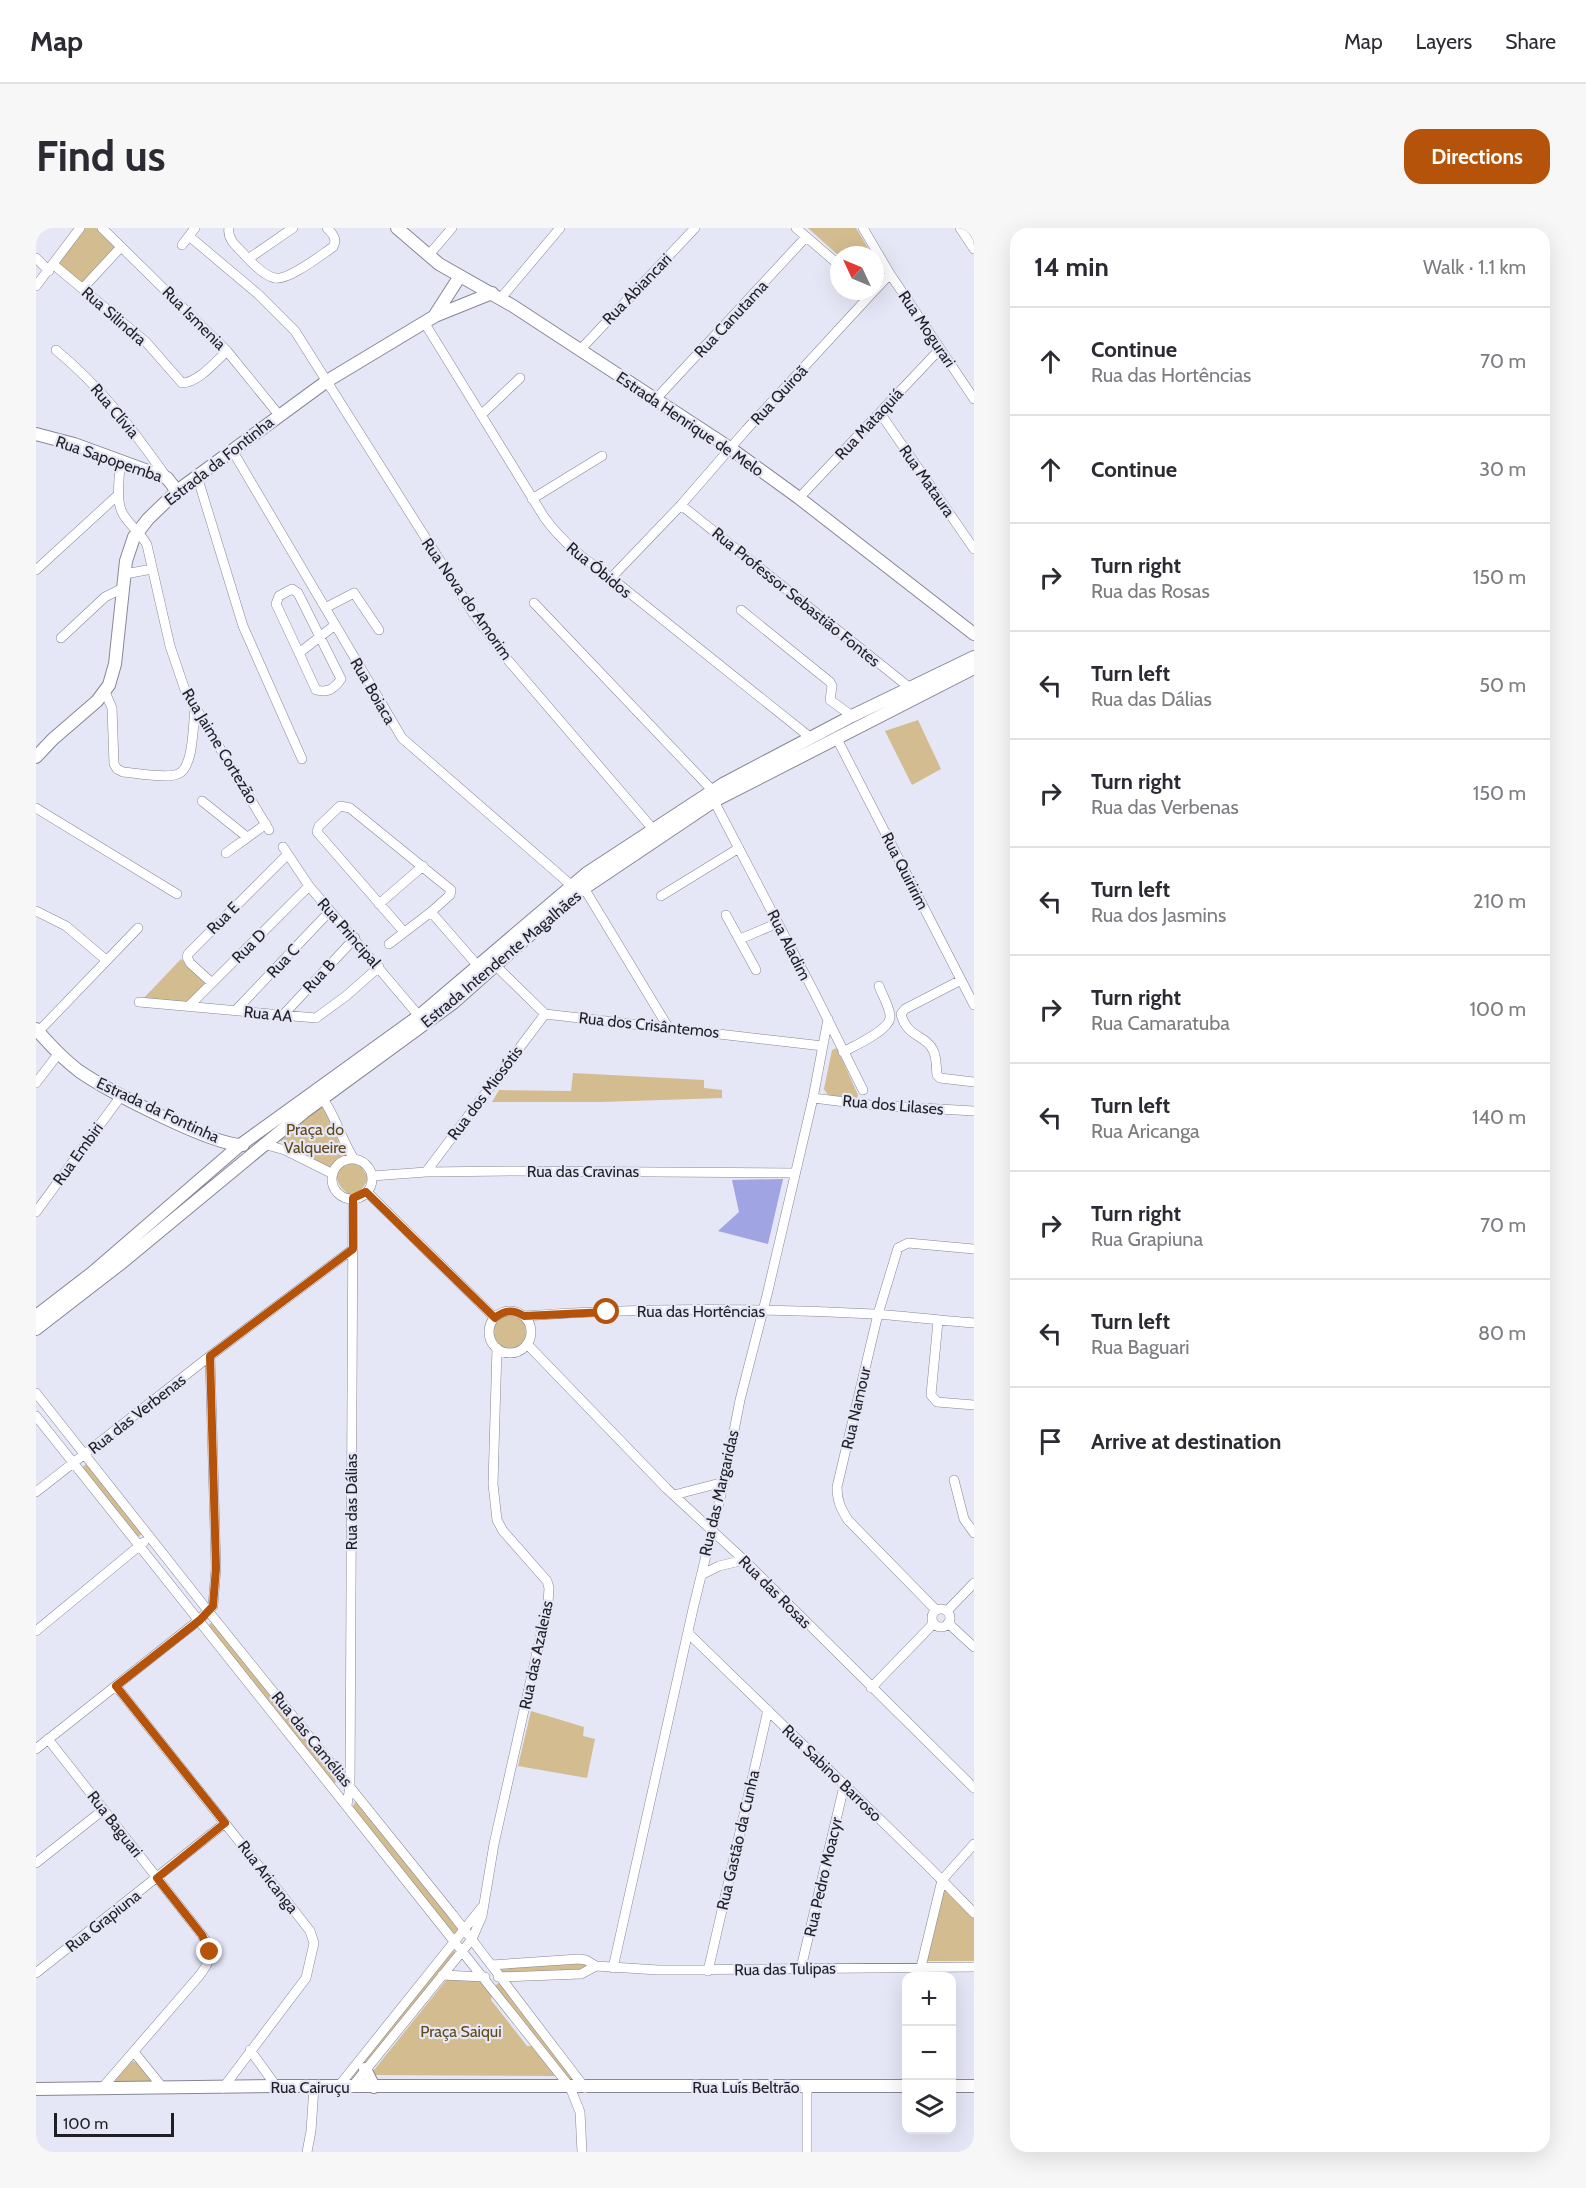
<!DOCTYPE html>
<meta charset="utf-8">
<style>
body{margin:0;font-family:Cabin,sans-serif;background:#f7f7f7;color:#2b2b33}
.controls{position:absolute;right:18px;bottom:18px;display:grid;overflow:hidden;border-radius:12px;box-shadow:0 6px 24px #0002}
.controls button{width:54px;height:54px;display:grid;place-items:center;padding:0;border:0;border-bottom:2px solid #e1e1e2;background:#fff;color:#2b2b33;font:30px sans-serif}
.compass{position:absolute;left:794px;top:18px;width:54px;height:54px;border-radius:50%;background:#fff;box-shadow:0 6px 24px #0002;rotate:314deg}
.scale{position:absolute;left:18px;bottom:15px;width:120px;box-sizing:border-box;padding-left:6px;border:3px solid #1f1f25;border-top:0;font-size:16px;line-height:21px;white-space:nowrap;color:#1f1f25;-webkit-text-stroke:4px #e5e6f6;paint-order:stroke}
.stop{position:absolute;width:18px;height:18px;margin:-14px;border:4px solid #b45309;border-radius:50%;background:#fff}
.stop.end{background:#b45309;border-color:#fff;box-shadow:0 2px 6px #0008}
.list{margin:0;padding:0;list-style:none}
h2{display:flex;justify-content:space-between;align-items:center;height:78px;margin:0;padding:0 24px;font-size:26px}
h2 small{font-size:20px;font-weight:400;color:#7c7c81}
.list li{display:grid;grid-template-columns:39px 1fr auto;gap:18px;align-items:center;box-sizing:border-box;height:108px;padding:0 24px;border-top:2px solid #e1e1e2}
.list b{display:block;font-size:22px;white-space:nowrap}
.list p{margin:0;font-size:20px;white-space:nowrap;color:#7c7c81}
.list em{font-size:20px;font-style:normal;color:#7c7c81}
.icon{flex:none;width:33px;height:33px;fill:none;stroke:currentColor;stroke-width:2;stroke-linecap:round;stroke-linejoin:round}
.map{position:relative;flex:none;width:938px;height:1924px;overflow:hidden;border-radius:18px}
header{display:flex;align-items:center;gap:36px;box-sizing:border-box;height:84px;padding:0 30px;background:#fff;border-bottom:2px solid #e1e1e2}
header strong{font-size:28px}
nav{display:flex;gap:33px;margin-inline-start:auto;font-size:21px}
.intro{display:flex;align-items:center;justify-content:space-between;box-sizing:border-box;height:144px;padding:0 36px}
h1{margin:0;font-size:42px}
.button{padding:15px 27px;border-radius:18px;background:#b45309;color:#fff;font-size:21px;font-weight:700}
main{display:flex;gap:36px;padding:0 36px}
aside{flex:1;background:#fff;border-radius:18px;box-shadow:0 6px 24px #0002}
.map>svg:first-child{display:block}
.green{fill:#d3bc8f}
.water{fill:#a1a4e2}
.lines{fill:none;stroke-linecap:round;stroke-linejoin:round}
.minor-casing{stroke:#868796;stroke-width:10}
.major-casing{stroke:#868796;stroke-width:14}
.minor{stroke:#fff;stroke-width:9}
.major{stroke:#fff;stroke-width:12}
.route{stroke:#b45309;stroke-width:8}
.labels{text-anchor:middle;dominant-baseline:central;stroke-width:4.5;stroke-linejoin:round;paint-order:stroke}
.street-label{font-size:16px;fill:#1f1f25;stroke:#e5e6f6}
.park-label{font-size:16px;fill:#604918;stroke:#e5e6f6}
</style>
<header>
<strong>Map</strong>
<nav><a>Map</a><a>Layers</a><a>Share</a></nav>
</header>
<div class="intro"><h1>Find us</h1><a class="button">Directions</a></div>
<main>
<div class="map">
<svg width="938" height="1924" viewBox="0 0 938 1924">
<rect width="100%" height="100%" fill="#e5e6f6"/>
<path class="green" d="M48,0H60L80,18L46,56L21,37Z
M772,0H820L836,27L803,28Z
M882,492L905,541L876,557L849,503Z
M145,731L171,756L152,776L106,772Z
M801,820L822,867L821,871C810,870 793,873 788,861L796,822Z
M537,845L668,852V860L686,862V870L565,874H456L463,862L535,863Z
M286,876L307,923L325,938L331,948V953L324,964L313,966C299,957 304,950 296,944C279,932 260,924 243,912Z
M468,1085L487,1092C490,1100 491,1107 489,1116C464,1134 446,1107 460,1091C462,1088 465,1087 468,1085Z
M50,1236L53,1237L107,1305L102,1309L46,1240Z
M176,1394L302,1551L300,1554L298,1555L172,1398Z
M495,1483L548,1499L547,1508L559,1511L551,1550L482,1538Z
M319,1574H323L423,1699L421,1706L416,1704L316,1580Z
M908,1658L938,1689V1733H889Z
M415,1721L421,1725L316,1852L314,1849Z
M548,1734L551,1738L548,1743L467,1746L462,1740Z
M411,1751L446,1753L456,1767L455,1772L491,1818H496L520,1848L334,1847Z
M464,1755L537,1850L531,1853L459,1759L461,1756Z
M96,1833C107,1836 115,1844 115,1855L79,1854L80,1850Z"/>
<path class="water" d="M747,951L732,1016L682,1003L703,984L696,952Z"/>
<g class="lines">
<defs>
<path id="minor" d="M66,0L191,123L243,187
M193,0C191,10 199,17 206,24C213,32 228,48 239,50C252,53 285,27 297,19C302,11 296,5 291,0
M760,0L803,37
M827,0L854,46L938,171
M924,0L938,21
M153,8L223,67L259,103L437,385L471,431L616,600
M146,17L159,0
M392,28L416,0
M0,30L13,43
M212,31L257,0
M18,37L110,114L146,155C162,155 180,133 191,123
M0,58L44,0
M47,60L85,19
M839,62L854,46
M465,70L524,0
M388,94L508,289C527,315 549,332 575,350L775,510
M20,122C66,160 97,202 131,250
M544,122L659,0
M619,172L770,9
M844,185L938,321
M445,187L484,150
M196,222L366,510L535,657
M84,234C84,250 79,272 87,286C94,298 105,305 111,317L134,418L149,462L233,602
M161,248L207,398L266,531
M763,270L903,122
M496,271L566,228
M645,277L874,460
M0,342L83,266
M89,346L116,341
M575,350L645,277L710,202L838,63
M498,375L676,562
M289,380L318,365L343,402
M705,382L794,454L796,458L794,472L816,488
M25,410L69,369L87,360
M263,425L240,376L243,368L256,361L262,365L305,451C298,461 292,465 280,462L263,425L299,397
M69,464L76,480L78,536L81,541L87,544C101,545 130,551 142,546C158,540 157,495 159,480
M800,509L938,777
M166,573L211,609
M678,573L778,764L827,862
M0,580L141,666
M247,619L273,658L383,788
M190,625L230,596
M548,660L632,799
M625,668L703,620
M343,676L387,638
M0,683L30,698L70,732
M395,684L442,738
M690,687L720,742
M704,711L742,695
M353,716L395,684L414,667L415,662L314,580L304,578L283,598L281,604L368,704
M459,737L509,786L787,818
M925,752L869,781L865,786C871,810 889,806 897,822C901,830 900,838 901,847L904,850L938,854
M176,755L154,735L151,729L152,726L251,627
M103,774L280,790L310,768L343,739
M153,778L273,658
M200,782L294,683
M248,786L319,710
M2,804L102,700
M807,824C818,818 852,803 854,790C855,781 846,767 843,758
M0,855L23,825
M282,867C294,873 307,916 318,931
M777,870L834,877L938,883
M227,916L249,922L297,946
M296 951a20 20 0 1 1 40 0a20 20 0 1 1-40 0Z
M390,944L509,786
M336,948L390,944L475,943L758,945
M331,964L459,1090
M0,984L85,868
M453 1104a21 21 0 1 1 42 0a21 21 0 1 1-42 0Z
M488,1088C603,1079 723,1080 838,1086C872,1088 905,1093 938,1095
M902,1093L895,1167L901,1174L938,1177
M491,1116L631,1261L708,1332L938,1560
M0,1165L173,1384L417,1687L549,1860
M0,1188L534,1859L544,1884L546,1924
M918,1252L928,1291L938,1305
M0,1264L174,1128L317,1021
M638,1267L688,1254
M665,1347L683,1338L708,1332
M896 1390a9 9 0 1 1 18 0a9 9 0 1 1-18 0Z
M900,1382L812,1292C805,1281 801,1273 801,1259L842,1086L862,1020L872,1015L938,1021
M911,1383L938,1355
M912,1395L938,1419
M0,1403L108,1314
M652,1405L892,1638L938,1685
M80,1458L253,1676L274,1703L278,1715L270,1750L187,1860
M835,1460L898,1395
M12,1511L166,1707C178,1724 175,1733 163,1748L67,1859
M0,1521L163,1392L177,1378L180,1340L174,1128
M311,1577L314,1558L317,971
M0,1635L67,1582
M455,1737L543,1731L550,1732L560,1738L622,1742L938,1739
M577,1740L657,1381L688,1254L704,1172L731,1067L777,870L792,791
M765,1740L808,1558
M672,1743L732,1482
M0,1745L189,1595
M406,1747L449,1749
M884,1748L885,1739L906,1652L938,1616
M462,1749L545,1746L560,1738
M214,1822L240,1858
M98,1824L127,1860
M302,1859L446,1679
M315,1860L436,1711L446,1688L458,1616L512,1375L513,1360L511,1353L467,1303L461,1292L457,1256L461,1120
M271,1924L275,1903L278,1859
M771,1924V1859"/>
<path id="major" d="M361,0L403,36L477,78L694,220L763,270L938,406
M399,87L424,48
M0,206L38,216L131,250L141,263
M0,529L17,511L61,473L73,457L79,436L90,333L98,309L112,291L141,263L291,153L399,88L456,65
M0,801C13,816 27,831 43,843C70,862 177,918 207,917
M0,1088L56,1045L203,918L383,788L551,645L687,556L816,488L938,429
M0,1101L84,1036L268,884L417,775L541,665L678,573L938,440
M329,1841L338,1859
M915,1858H938
M0,1861L240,1858H870"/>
</defs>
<use href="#minor" class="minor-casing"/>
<use href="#major" class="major-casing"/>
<use href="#minor" class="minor"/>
<use href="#major" class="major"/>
</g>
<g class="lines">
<path class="route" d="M174,1724L166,1707L121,1650L189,1595L80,1458L164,1392L177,1378L180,1340L174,1128L317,1021V970L330,964L459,1090C468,1082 477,1081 488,1088L571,1084"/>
</g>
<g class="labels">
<g class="street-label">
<text transform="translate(601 61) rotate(-46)">Rua Abiancari</text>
<text transform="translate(78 88) rotate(41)">Rua Silindra</text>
<text transform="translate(158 90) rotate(45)">Rua Ismenia</text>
<text transform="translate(695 91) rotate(-47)">Rua Canutama</text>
<text transform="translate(891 101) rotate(56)">Rua Mogurari</text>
<text transform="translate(743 167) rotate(-47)">Rua Quiroã</text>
<text transform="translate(79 183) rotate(50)">Rua Clívia</text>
<text transform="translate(654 196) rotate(34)">Estrada Henrique de Melo</text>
<text transform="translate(833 196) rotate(-47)">Rua Mataquiá</text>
<text transform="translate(73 231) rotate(19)">Rua Sapopemba</text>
<text transform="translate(183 233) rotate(-38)">Estrada da Fontinha</text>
<text transform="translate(891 253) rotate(55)">Rua Mataura</text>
<text transform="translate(563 342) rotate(39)">Rua Óbidos</text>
<text transform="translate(760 369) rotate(39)">Rua Professor Sebastião Fontes</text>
<text transform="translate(431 371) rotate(55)">Rua Nova do Amorim</text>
<text transform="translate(337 463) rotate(60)">Rua Boiaca</text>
<text transform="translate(184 518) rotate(59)">Rua Jaime Cortezão</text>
<text transform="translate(869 643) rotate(63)">Rua Quiririm</text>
<text transform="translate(187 690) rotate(-45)">Rua E</text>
<text transform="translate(313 705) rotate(49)">Rua Principal</text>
<text transform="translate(753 717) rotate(63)">Rua Aladim</text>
<text transform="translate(213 718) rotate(-45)">Rua D</text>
<text transform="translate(465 731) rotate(-40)">Estrada Intendente Magalhães</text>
<text transform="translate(247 733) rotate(-47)">Rua C</text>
<text transform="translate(283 748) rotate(-47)">Rua B</text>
<text transform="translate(232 786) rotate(6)">Rua AA</text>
<text transform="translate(613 797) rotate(6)">Rua dos Crisântemos</text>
<text transform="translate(449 865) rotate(-53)">Rua dos Miosótis</text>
<text transform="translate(857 877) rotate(5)">Rua dos Lilases</text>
<text transform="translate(122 882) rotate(25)">Estrada da Fontinha</text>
<text transform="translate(42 926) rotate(-54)">Rua Embiri</text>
<text x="547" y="943">Rua das Cravinas</text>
<text x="665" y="1083">Rua das Hortências</text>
<text transform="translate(820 1180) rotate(-77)">Rua Namour</text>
<text transform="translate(101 1186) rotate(-38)">Rua das Verbenas</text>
<text transform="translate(683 1265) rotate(-77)">Rua das Margaridas</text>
<text transform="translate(315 1274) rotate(-90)">Rua das Dálias</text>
<text transform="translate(739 1364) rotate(45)">Rua das Rosas</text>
<text transform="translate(500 1427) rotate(-78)">Rua das Azaleias</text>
<text transform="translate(276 1511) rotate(51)">Rua das Camélias</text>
<text transform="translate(796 1545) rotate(44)">Rua Sabino Barroso</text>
<text transform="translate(79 1596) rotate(52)">Rua Baguari</text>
<text transform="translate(702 1612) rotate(-77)">Rua Gastão da Cunha</text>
<text transform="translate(232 1649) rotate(52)">Rua Aricanga</text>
<text transform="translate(787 1649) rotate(-77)">Rua Pedro Moacyr</text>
<text transform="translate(67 1693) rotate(-38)">Rua Grapiuna</text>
<text transform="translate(749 1741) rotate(-1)">Rua das Tulipas</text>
<text x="274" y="1859">Rua Cairuçu</text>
<text x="710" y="1859">Rua Luís Beltrão</text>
</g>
<g class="park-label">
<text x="279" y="901">Praça do<tspan x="279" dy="18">Valqueire</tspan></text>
<text x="425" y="1803">Praça Saiqui</text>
</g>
</g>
</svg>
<div class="controls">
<button>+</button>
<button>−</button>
<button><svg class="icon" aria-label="layers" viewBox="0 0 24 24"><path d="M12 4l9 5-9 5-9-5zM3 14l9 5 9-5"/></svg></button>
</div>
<svg class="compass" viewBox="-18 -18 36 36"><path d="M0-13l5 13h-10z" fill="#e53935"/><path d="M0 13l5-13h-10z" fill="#7c7c81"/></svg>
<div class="scale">100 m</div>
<div class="stop" style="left:571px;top:1084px"></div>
<div class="stop end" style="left:174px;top:1724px"></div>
</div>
<aside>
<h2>14 min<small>Walk · 1.1 km</small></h2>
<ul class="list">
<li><svg class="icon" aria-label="ahead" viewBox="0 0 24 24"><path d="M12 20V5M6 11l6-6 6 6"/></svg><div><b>Continue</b><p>Rua das Hortências</p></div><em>70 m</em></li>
<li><svg class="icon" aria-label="ahead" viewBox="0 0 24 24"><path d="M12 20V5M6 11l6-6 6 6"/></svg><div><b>Continue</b></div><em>30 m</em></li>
<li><svg class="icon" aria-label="right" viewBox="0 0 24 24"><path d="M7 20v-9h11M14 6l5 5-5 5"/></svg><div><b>Turn right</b><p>Rua das Rosas</p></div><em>150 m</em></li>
<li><svg class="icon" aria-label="left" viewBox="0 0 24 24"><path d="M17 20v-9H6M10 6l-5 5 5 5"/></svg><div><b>Turn left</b><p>Rua das Dálias</p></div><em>50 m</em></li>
<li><svg class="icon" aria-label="right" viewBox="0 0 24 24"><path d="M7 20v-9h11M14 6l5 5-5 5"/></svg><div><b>Turn right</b><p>Rua das Verbenas</p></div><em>150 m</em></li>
<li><svg class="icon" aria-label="left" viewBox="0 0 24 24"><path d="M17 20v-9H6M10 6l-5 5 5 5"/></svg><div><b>Turn left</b><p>Rua dos Jasmins</p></div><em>210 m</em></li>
<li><svg class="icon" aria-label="right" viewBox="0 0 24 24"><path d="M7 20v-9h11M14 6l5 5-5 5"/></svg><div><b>Turn right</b><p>Rua Camaratuba</p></div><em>100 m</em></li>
<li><svg class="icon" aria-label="left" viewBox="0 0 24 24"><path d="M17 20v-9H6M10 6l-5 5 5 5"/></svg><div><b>Turn left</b><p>Rua Aricanga</p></div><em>140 m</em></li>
<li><svg class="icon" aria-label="right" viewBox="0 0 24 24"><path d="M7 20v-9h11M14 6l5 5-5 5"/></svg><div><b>Turn right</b><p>Rua Grapiuna</p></div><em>70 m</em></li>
<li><svg class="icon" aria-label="left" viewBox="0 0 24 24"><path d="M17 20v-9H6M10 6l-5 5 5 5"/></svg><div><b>Turn left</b><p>Rua Baguari</p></div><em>80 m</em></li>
<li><svg class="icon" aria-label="arrive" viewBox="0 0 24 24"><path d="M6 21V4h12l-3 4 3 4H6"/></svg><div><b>Arrive at destination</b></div></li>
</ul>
</aside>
</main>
